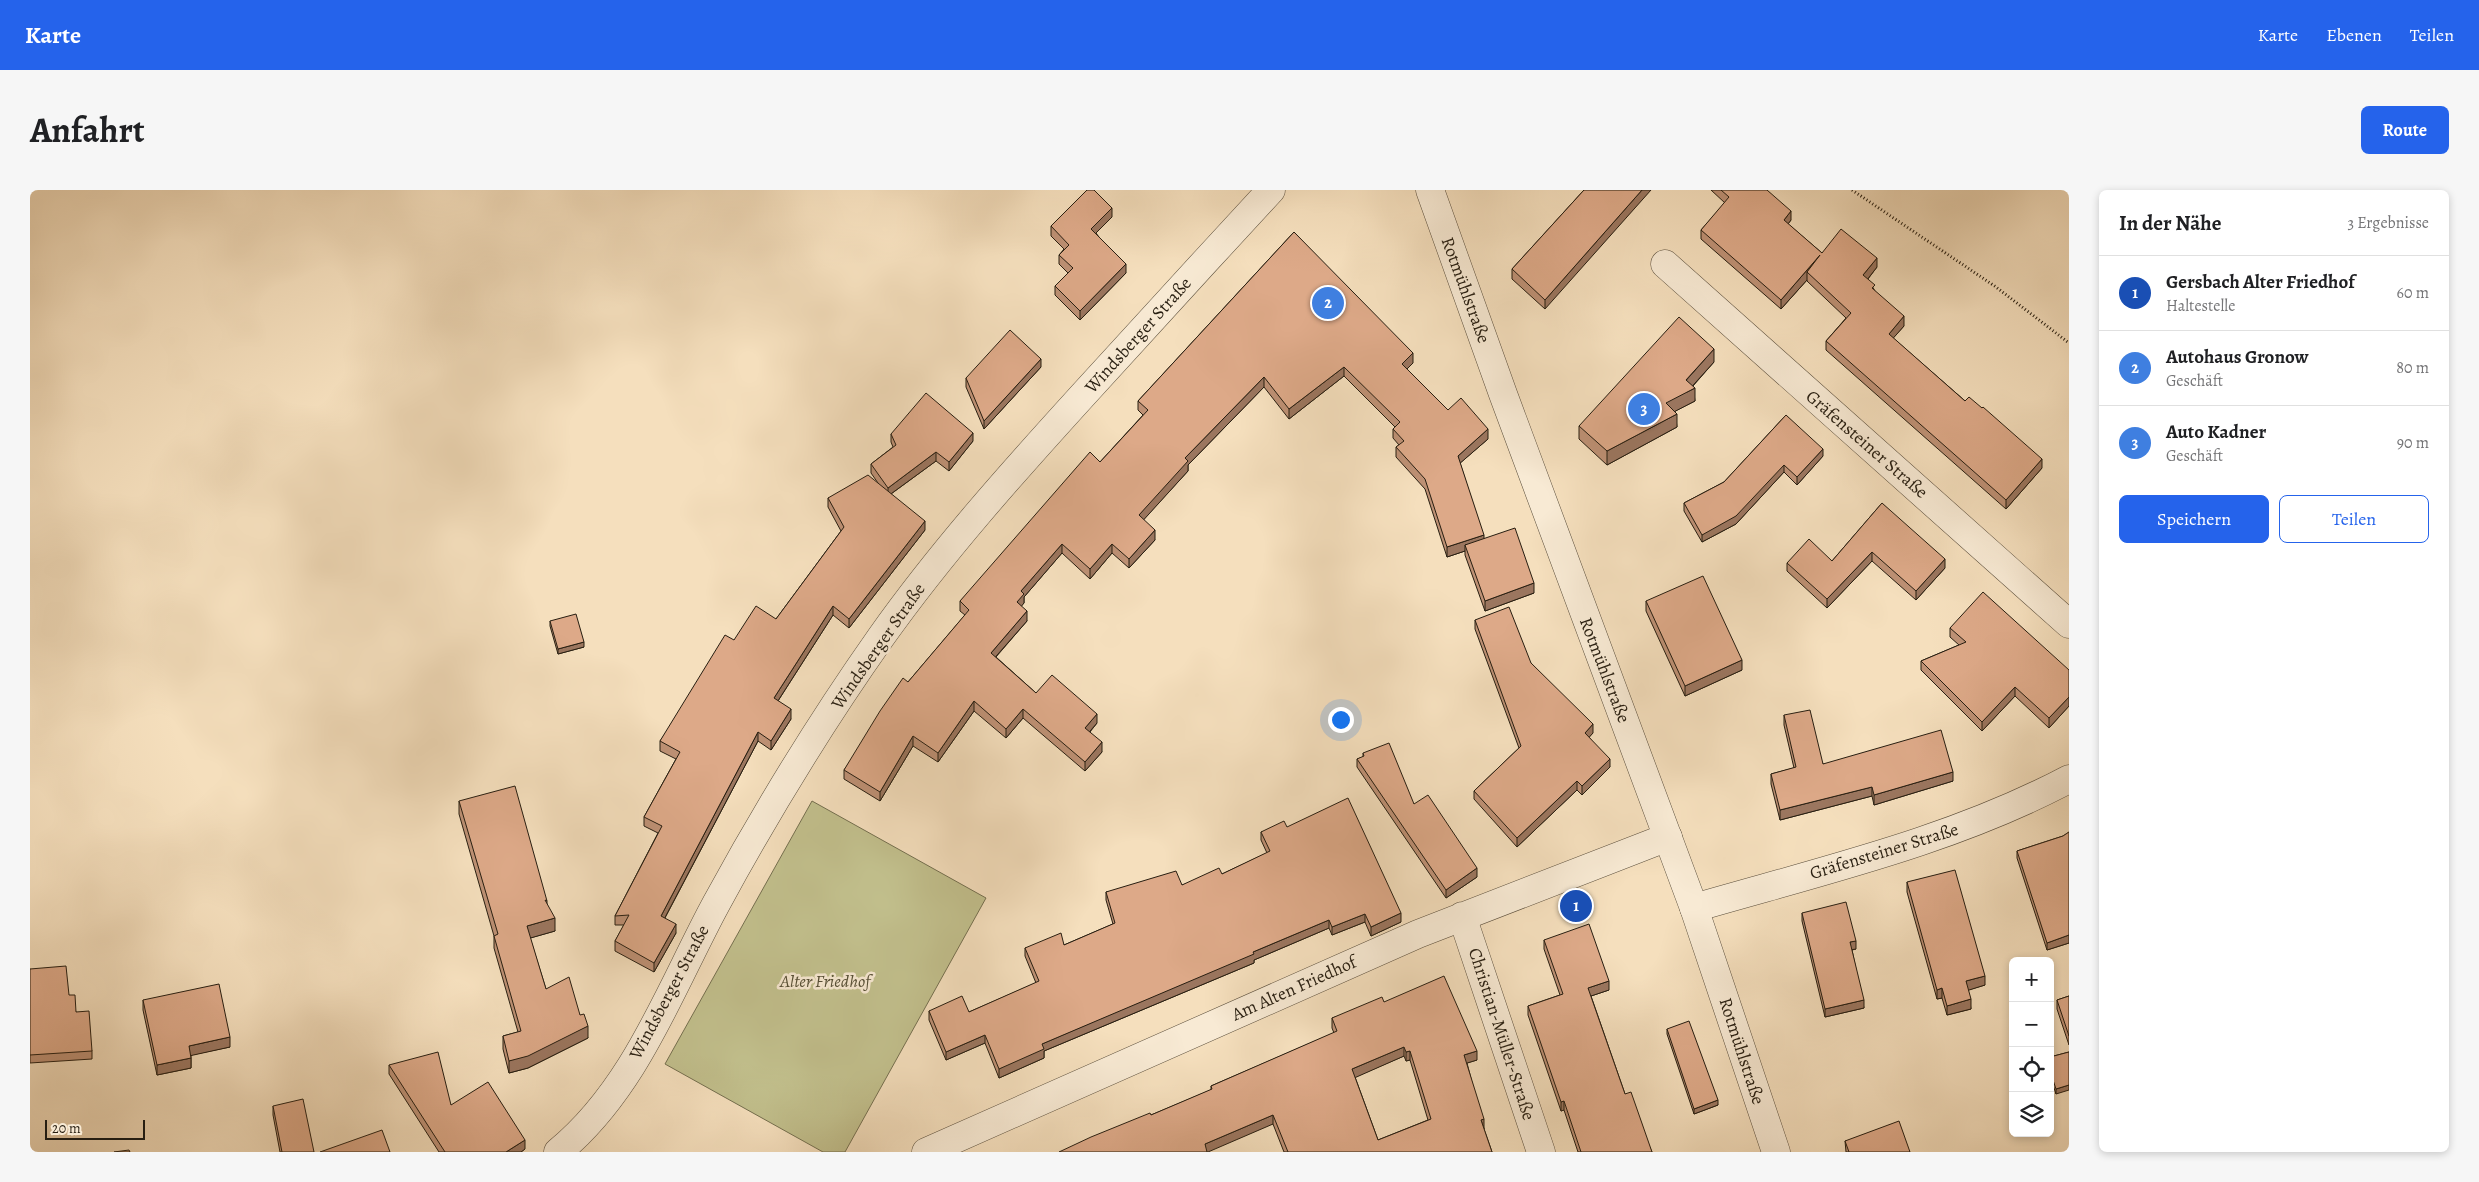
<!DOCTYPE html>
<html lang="de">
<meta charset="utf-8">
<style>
body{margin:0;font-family:Alegreya,serif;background:#f6f6f6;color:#202124}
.controls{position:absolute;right:15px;bottom:15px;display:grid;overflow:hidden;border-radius:8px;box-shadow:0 2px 8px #0003}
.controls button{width:45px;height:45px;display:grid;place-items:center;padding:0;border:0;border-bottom:1px solid #e0e0e0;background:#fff;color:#202124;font:25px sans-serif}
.scale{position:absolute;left:15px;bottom:12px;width:100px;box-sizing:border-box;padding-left:5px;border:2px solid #271e11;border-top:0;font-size:14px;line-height:18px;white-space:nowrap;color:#271e11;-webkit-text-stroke:4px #f8ead4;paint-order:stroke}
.you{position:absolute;left:1310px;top:529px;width:18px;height:18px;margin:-12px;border:4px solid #fff;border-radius:50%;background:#1a73e8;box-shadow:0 0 0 8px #1a73e833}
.badge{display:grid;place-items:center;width:32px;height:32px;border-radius:50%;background:#2563eb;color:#fff;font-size:16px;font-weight:700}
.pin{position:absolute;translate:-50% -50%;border:2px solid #fff;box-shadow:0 1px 5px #0006}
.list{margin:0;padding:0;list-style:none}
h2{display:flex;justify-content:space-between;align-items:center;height:65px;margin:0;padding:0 20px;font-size:21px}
h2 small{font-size:16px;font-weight:400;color:#757577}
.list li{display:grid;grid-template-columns:32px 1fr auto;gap:15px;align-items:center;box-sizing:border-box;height:75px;padding:0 20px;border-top:1px solid #e0e0e0}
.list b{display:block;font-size:19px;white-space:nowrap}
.list p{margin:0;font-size:16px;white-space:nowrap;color:#757577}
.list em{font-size:16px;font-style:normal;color:#757577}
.actions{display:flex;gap:10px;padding:15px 20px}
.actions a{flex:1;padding:11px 0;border:1px solid #2563eb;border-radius:8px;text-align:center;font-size:18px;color:#2563eb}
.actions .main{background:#2563eb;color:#fff}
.icon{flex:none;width:28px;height:28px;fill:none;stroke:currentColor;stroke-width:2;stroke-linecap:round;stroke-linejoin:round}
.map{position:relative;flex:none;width:2039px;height:962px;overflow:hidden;border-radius:8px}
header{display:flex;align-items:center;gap:30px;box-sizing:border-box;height:70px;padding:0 25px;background:#2563eb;color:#fff}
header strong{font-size:24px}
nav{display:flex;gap:28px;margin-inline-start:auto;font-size:18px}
.intro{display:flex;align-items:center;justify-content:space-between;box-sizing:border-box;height:120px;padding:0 30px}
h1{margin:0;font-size:35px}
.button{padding:12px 22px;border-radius:8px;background:#2563eb;color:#fff;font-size:18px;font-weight:700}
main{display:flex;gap:30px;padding:0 30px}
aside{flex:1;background:#fff;border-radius:8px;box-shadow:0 2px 8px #0003}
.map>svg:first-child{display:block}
.green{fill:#c2c08d;stroke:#746f4f}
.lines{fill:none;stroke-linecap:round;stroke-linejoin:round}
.minor-casing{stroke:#5a4e3c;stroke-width:29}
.tertiary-casing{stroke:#5a4e3c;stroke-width:29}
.path{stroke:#271e11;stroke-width:3;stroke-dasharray:1 2.5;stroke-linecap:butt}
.minor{stroke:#f8ead4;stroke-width:28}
.tertiary{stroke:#f8ead4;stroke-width:28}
.wall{fill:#be9175;stroke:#271e11;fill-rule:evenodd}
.shaded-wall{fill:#9b765f;stroke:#271e11}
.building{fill:#dda988;stroke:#271e11;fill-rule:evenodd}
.labels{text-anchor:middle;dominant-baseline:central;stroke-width:5;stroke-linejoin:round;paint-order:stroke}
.street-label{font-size:18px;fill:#271e11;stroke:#f8ead4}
.park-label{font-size:18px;font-style:italic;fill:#564f36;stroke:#f8ead4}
</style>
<header>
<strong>Karte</strong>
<nav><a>Karte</a><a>Ebenen</a><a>Teilen</a></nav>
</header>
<div class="intro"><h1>Anfahrt</h1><a class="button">Route</a></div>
<main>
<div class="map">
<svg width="2039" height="962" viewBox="0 0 2039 962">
<rect width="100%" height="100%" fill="#f5dfbd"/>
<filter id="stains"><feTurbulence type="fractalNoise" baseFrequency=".004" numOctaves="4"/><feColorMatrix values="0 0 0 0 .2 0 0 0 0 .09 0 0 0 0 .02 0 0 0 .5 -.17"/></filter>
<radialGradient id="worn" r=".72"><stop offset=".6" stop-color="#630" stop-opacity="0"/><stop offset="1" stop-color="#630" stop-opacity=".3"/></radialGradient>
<path class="green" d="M782,611L956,708L815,962H793L635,874Z"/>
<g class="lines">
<defs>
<path id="minor" d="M1635,74L2039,434
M1664,718C1791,681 1922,651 2039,589
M1432,726L1511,962
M528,962C605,899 640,799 686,714C736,622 791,532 851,447C912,361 983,282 1053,205C1115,137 1178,68 1241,0
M896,962L1388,744L1638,647"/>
<path id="tertiary" d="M1400,0L1473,204L1664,718L1746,962"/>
</defs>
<use href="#minor" class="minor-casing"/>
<use href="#tertiary" class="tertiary-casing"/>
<path class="path" d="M1822,0L1966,97L2039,153"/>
<use href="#minor" class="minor"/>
<use href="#tertiary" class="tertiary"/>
</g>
<path class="wall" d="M1554,0L1515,119L1482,89V79Z
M1681,0H1737L1761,30L1758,34L1792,63L1847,77L1838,89L1845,101L1874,136L1863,148L2012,278L1976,319L1796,160V151L1816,128L1777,91V90L1751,119L1671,49V40L1695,13Z
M1082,27L1066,43L1096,83L1050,130L1025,105V96L1038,83L1029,74V65L1034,59L1021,46V36Z
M1264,42L1383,173L1377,179L1418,220L1458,249L1430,273L1454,349L1504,403L1455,421L1435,365V361L1417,367L1395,299L1366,267V257L1369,255L1363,248V239L1365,237L1314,186L1259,229L1234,197L1158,275V281L1113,330L1125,350L1099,378L1082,363L1060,389L1032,363L994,407V413L991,416L997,431L966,467L1006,503L1067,533L1060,542L1072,562L1055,581L993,528L976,548L944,521L908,572L883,556L850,611L814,589V580L878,492L935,425L930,421V411L1070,272L1113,225L1108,220V211Z
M1684,172L1663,196L1665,211L1645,221L1647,237L1577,275L1549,249V236Z
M1011,177L954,239L936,197V188Z
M1756,225L1793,266L1767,295L1754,282L1706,334L1672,352L1654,321V313L1694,292Z
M861,244L943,251L919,281L906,271L861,304L895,340L819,438L803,425L748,511L761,529L741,560L728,551L635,728L646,743L624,782L585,761V751L594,735H585V726L628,643L614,636V627L646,569L630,561V551L704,450L746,429L811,341L798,317V308L848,293L841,283V274L863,257L861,252Z
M1852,313L1915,378L1886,410L1842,371L1797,418L1757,381V373L1802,371Z
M1616,411L1712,480L1655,506L1616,421Z
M1445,430L1501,473L1563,543L1559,547L1580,577L1552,605L1547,600L1487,657L1444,609V601L1489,558L1445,439Z
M520,431L554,457L528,464L520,436Z
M1920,438L2039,480V516L2019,538L1985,506L1952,541L1891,480V471L1929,455L1920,447Z
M1754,525L1793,574L1923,591L1844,615L1842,606L1750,630L1741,594V584L1764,578L1754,535Z
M1333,563L1384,614L1447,687L1416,708L1327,577V569L1333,567Z
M429,611L517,711V714L525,741L500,748L516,799L550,825L558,848L498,878L479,883L473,859V846L488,842L464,758V746L429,624Z
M1257,637L1371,732L1341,746L1335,732L1302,745L1299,738L1224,770V773L1014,861V868L969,888L955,853L916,870L899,830V821L939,822L1006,793L995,766V758L1034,755L1083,734L1076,710V702L1152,695L1192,684L1237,663L1231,650V642Z
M2039,642V753L2017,760L1987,668V661L2033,646Z
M1877,692L1955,795L1938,800L1941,819L1917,825L1912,808L1907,809L1877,702Z
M1772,723L1826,759L1822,760L1834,818L1795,827L1772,731Z
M1514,750L1579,800L1561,806L1595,904L1622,962H1548L1534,920L1531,921L1498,825V816L1530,805L1514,759Z
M0,779L39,805L46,822L62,861V869L0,873Z
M2039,806V855L2027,819V810Z
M113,810L200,857L161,865V878L127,885L113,820Z
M1354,812L1447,870L1437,873L1454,939L1462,962H1254L1243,934L1121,925L1181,900V896L1304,843L1302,838V828ZM1374,866L1376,871L1380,870L1398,930L1348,950L1325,887Z
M1637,839L1688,915L1664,924L1637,844Z
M2039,862L2026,904L2020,886V867Z
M359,875L421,915L495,959L491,962H409L359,884Z
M243,916L284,962H250L243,925Z
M1815,951L1880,962H1816Z"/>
<path class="shaded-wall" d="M1612,0H1621L1515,119V110Z
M1082,18V27L1061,48V39Z
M1761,21V30L1754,39V30Z
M1790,65L1777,82V90L1751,119V110Z
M1847,68V77L1833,95V85Z
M1096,74V83L1050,130V121Z
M1874,126V136L1859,153V144Z
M1684,159V172L1657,202L1665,198V211L1636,226V213Z
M1383,163V173L1372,184V174Z
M1011,169V177L954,239V231Z
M1314,177V186L1259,229V219Z
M1234,187V197L1158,275V281L1109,335V325L1155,268Z
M1647,224V237L1577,275V261Z
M1458,239V249L1428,275V266Z
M943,243V251L919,281V272Z
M1793,259V266L1767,295V287Z
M906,262V271L858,306V298Z
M2012,269V278L1976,319V310Z
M1754,275V282L1706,334L1672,352V345Z
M895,331V340L819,438V429Z
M1125,340V350L1099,378V369Z
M1454,345V354L1435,355V361L1417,367V357Z
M1032,354V363L994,407V413L987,422V412L991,401Z
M1082,354V363L1060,389V379Z
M1842,362V371L1797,418V409Z
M1915,369V378L1886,410V401Z
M1504,393V403L1455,421V411Z
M803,416V425L744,517V508Z
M997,421V431L961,472V463Z
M554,452V457L528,464V459Z
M1712,470V480L1655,506V496Z
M1985,497V506L1952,541V532Z
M2039,507V516L2019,538V528Z
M944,511V521L908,572V563Z
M761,519V529L741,560V551Z
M993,519V528L976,548V539Z
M1067,524V533L1055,547V538Z
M1563,534V543L1555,552V543Z
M728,542V551L631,735V726Z
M883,546V556L850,611V602Z
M1072,552V562L1055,581V572Z
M1580,569V577L1552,605V596Z
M1923,582V591L1844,615V605Z
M1547,591V600L1487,657V648Z
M1842,597V606L1750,630V620Z
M1447,678V687L1416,708V700Z
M1371,723V732L1341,746V737Z
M1335,724V732L1302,745V737Z
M525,728V741L497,749V736Z
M1299,730V738L1224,770V773L1014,861V868L969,888V879L1012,854L1223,762Z
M646,734V743L624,782V773Z
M2039,745V753L2017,760V753Z
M1826,751V759L1820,760V752Z
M1955,786V795L1936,801V791Z
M1579,791V800L1558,807V798Z
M1912,798V808L1907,809V800Z
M1941,809V819L1917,825V816Z
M1834,810V818L1795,827V819Z
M558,836V848L498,878L479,883V871Z
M955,845V853L916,870V862Z
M200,847V857L159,866V856Z
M1374,857V866L1322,889V879Z
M1380,861V870L1376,871V862Z
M1447,861V870L1434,874V865Z
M161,868V878L127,885V875Z
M2039,895V900L2026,904V899Z
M1688,910V915L1664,924V919Z
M1534,911V920L1531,921V912Z
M1243,925V934L1178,962H1175V954Z
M1454,929V939L1451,930Z
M495,950V959L491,962H476Z"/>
<path class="building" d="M1057,0H1064L1082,18L1061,39L1096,74L1050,121L1025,96L1043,78L1029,65L1039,55L1021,36Z
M1554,0H1612L1515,110L1482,79Z
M1691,0H1737L1761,21L1754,30L1792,63L1811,39L1847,68L1833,85L1845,95L1842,98L1874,126L1859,144L1935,211L1939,207L1952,218L1953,217L2012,269L1976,310L1796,151L1821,123L1777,82L1790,65L1751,110L1671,40L1699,7Z
M1264,42L1383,163L1372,174L1418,220L1431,208L1458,239L1428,266L1454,345L1417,357L1395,289L1366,257L1374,251L1363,239L1370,232L1314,177L1259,219L1234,187L1155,268L1158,271L1109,325L1125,340L1099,369L1082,354L1060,379L1032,354L991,401L994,404L987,412L997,421L961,463L1006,503L1022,485L1067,524L1055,538L1072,552L1055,572L993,519L976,539L944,511L908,563L883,546L850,602L814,580L850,521L873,488L878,492L939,420L930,411L1060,262L1070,272L1118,220L1108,211Z
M1649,127L1684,159L1656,190L1665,198L1636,213L1647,224L1577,261L1549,236Z
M980,140L1011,169L954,231L936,188Z
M896,203L943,243L919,272L906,262L858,298L841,274L866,255L861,244Z
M1756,225L1793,259L1767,287L1754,275L1706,326L1672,345L1654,313L1694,292Z
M838,285L895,331L819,429L803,416L744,508L761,519L741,551L728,542L631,726L646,734L624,773L585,751L599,725L585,726L632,636L614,627L650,562L630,551L695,445L704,450L726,416L746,429L814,337L798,308Z
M1852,313L1915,369L1886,401L1842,362L1797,409L1757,373L1779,349L1802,371Z
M1485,338L1504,393L1455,411L1435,355Z
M1673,386L1712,470L1655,496L1616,411Z
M1953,402L2039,480V507L2019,528L1985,497L1952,532L1891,471L1936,452L1920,438Z
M1479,417L1501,473L1563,534L1555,543L1580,569L1552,596L1547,591L1487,648L1444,601L1491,556L1445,430Z
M546,424L554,452L528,459L520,431Z
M1780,520L1793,574L1911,540L1923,582L1844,605L1842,597L1750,620L1741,584L1766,577L1754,525Z
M1359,553L1384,614L1398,605L1447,678L1416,700L1327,569L1334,566L1333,563Z
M485,596L517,711L515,710L525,728L497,736L516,799L539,787L550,825L554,824L558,836L498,866L479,871L473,846L491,841L464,746L468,744L429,611Z
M1318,608L1371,723L1341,737L1335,724L1302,737L1299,730L1223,762L1224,764L1012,854L1014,859L969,879L955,845L916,862L899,821L932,806L939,822L1009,791L995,758L1031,743L1034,755L1085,733L1076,702L1146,681L1152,695L1189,678L1192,684L1240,661L1231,642L1254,631L1257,637Z
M2039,642V745L2017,753L1987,661L2033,646Z
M1925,680L1955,786L1936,791L1941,809L1917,816L1912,798L1907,800L1877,692Z
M1816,712L1826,751L1820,752L1834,810L1795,819L1772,723Z
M1559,734L1579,791L1558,798L1595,904L1601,902L1622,962H1551L1534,911L1531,912L1498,816L1533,804L1514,750Z
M36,776L39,805H45L46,822L59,821L62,861L0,865V779Z
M1414,786L1447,861L1434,865L1454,929L1451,930L1462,962H1258L1243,925L1175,954L1177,962H1029L1061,947L1120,923L1121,925L1182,899L1181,896L1307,841L1302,828L1352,807L1354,812ZM1374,857L1376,862L1380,861L1401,929L1348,950L1322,879Z
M189,794L200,847L159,856L161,868L127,875L113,810Z
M2039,806V846L2027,810Z
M1659,831L1688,910L1664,919L1637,839Z
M408,862L421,915L458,892L495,950L476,962H415L359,875Z
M2039,862V895L2026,899L2020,881V867Z
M273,909L284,962H252L243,916Z
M1869,931L1880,962H1819L1815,951Z
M352,940L360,962H290Z
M99,960L100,962H84Z"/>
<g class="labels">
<g class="street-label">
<text transform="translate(1436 100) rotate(70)">Rotmühlstraße</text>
<text transform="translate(1108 145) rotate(-48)">Windsberger Straße</text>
<text transform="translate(1837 254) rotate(41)">Gräfensteiner Straße</text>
<text transform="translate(848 456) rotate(-55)">Windsberger Straße</text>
<text transform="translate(1575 480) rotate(69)">Rotmühlstraße</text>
<text transform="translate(1854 661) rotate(-17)">Gräfensteiner Straße</text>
<text transform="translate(1264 798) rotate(-24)">Am Alten Friedhof</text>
<text transform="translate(639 802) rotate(-62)">Windsberger Straße</text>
<text transform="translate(1472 844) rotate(72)">Christian-Müller-Straße</text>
<text transform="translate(1712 861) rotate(72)">Rotmühlstraße</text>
</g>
<g class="park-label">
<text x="795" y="791">Alter Friedhof</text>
</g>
</g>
<rect width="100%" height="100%" filter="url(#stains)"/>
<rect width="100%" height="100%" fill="url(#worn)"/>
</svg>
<div class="controls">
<button>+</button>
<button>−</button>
<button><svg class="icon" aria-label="locate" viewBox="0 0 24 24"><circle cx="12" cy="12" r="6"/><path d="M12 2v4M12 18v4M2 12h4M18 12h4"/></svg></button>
<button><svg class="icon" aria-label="layers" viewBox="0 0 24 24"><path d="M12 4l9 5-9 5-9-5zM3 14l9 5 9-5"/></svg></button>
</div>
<div class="scale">20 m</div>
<div class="you"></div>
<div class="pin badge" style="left:1546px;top:716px;background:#1a4fb4">1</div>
<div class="pin badge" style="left:1298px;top:113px;background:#3f7fe0">2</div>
<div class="pin badge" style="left:1614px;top:219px;background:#3f7fe0">3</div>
</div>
<aside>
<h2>In der Nähe<small>3 Ergebnisse</small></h2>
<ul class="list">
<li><span class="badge" style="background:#1a4fb4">1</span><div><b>Gersbach Alter Friedhof</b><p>Haltestelle</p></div><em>60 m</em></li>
<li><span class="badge" style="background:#3f7fe0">2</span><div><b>Autohaus Gronow</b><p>Geschäft</p></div><em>80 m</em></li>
<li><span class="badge" style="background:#3f7fe0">3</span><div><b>Auto Kadner</b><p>Geschäft</p></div><em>90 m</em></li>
</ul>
<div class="actions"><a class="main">Speichern</a><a>Teilen</a></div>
</aside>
</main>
